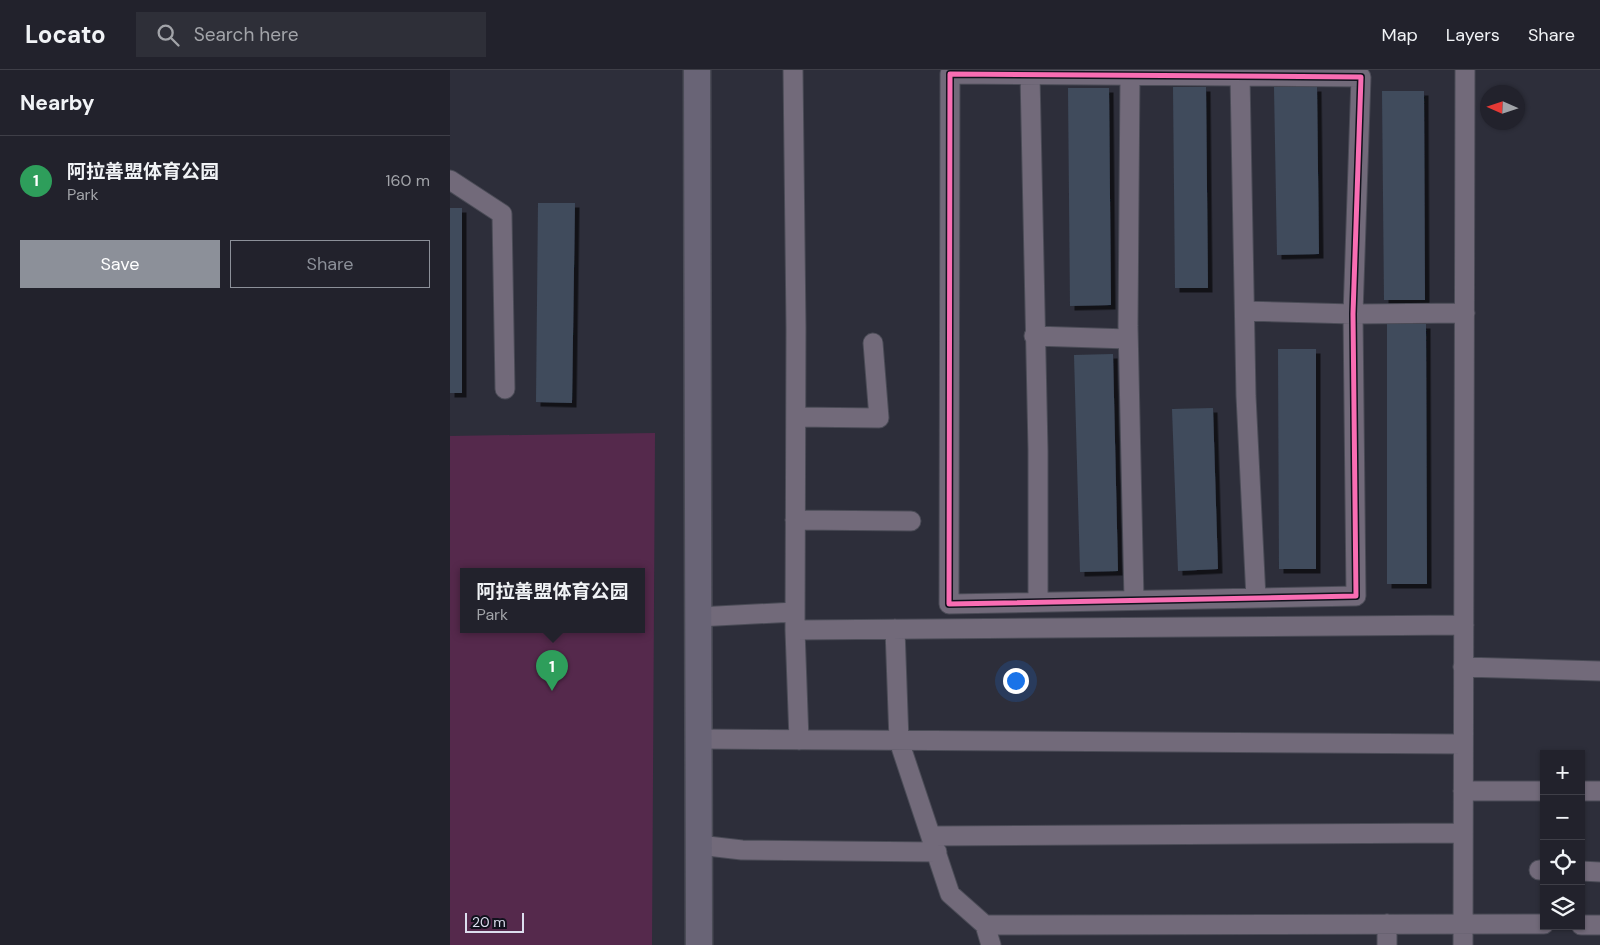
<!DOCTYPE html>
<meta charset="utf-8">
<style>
body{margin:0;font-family:"DM Sans","Noto Sans SC",sans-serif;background:#2e2f38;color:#f1f3f6}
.controls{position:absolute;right:15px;bottom:15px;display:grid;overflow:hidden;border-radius:0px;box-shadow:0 1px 4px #0004}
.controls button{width:45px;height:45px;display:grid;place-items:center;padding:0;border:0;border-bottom:1px solid #3f3f48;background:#22222c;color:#f1f3f6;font:25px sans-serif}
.compass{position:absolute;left:1030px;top:15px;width:45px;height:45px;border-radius:50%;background:#22222c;box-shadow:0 1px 4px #0004;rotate:273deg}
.scale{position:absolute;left:15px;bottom:12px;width:59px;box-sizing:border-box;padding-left:5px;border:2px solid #dcdeee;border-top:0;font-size:14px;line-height:18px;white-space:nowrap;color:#dcdeee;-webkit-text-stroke:4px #11121d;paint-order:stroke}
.you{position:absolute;left:565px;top:610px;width:18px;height:18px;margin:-12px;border:4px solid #fff;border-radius:50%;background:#1a73e8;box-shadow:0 0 0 8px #1a73e833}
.badge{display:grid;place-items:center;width:32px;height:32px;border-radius:50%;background:#8c9099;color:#fff;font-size:16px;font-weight:700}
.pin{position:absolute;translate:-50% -41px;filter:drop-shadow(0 1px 2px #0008)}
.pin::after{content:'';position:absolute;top:26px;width:18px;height:15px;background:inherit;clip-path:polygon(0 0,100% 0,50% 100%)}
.popup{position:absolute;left:10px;top:498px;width:185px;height:65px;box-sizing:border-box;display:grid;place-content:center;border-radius:0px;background:#22222c;filter:drop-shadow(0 1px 4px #0005);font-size:16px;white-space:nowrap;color:#a2a4a9}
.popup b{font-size:19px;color:#f1f3f6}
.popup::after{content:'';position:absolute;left:50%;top:100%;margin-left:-10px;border:10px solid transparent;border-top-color:#22222c}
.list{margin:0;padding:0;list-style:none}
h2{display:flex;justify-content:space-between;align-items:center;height:65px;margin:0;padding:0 20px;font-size:21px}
h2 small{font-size:16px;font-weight:400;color:#a2a4a9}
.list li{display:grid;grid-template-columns:32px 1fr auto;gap:15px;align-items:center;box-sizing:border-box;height:90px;padding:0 20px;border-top:1px solid #3f3f48}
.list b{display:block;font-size:19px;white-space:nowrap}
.list p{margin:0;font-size:16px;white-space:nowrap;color:#a2a4a9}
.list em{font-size:16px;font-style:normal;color:#a2a4a9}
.actions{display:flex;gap:10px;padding:15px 20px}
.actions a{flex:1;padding:11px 0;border:1px solid #8c9099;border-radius:0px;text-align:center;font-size:18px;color:#8c9099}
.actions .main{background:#8c9099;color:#fff}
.icon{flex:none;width:28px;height:28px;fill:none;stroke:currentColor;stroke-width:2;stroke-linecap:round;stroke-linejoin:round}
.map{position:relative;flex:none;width:1150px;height:875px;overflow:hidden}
header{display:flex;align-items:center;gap:30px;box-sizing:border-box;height:70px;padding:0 25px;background:#22222c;border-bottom:1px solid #3f3f48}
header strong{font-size:24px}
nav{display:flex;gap:28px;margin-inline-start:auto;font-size:18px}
.search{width:350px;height:45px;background:#2e2f38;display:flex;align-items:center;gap:12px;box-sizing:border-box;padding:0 18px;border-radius:0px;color:#a2a4a9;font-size:19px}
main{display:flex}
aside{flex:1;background:#22222c}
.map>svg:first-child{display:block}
.green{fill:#55294c;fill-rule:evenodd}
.building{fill:#3f4b5c;filter:url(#shadow)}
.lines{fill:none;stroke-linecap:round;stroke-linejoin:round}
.street-casing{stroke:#4a4b56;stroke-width:21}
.secondary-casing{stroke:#4a4b56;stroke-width:29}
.street{stroke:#726a7a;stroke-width:19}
.secondary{stroke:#696476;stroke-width:26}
.cycleway-casing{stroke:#11121d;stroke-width:8}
.cycleway{stroke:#f96db3;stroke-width:5}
</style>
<header>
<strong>Locato</strong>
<div class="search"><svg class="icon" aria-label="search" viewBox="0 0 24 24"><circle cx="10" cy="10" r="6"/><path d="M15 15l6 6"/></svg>Search here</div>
<nav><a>Map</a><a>Layers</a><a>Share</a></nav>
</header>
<main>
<aside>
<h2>Nearby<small></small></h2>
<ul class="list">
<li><span class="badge" style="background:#2e9e5b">1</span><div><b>阿拉善盟体育公园</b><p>Park</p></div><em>160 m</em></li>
</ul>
<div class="actions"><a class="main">Save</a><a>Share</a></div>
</aside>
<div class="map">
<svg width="1150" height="875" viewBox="0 0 1150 875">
<defs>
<filter id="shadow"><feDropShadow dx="4.5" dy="4.5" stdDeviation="0" flood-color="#0009"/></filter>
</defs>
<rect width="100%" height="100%" fill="#2d2e3a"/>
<path class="green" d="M205,363L202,875H0V366ZM13,502H191V560H13Z"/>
<path class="building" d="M723,17H756L758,218H725Z
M824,17H867L869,184L827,185Z
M618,18H659L661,235L620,236Z
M932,21H974L975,230H934Z
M88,133H125L122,333L86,332Z
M0,138H12V323H0Z
M937,254H976L977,514H937Z
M828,279H866V499H829Z
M663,284L668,501L630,502L624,285Z
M763,338L768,499L728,501L722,339Z"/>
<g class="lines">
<defs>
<path id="street" d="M343,0L346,258L345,560L349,670
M500,4L911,7L903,244L906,526L499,534Z
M580,5L588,380V532
M680,5L678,256L684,530
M790,6L796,326L806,528
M0,110L52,144L55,319
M795,241L903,244L1015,243
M584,266L678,269
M346,347L429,348L423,273
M345,450L461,451
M248,547L345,542
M445,559L449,671L500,824L535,855L541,875
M345,560L1014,555
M1013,597L1150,601
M249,669L1013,674
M1013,721H1094
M1131,721H1150
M482,766L1013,763
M249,775L292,780L487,782
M1089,800H1094
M1131,801L1150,802
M937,854V875
M535,855L1094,854
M1131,855H1150
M1013,875L1015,0"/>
<path id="secondary" d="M247,0L249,875"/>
</defs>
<use href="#street" class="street-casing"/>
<use href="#secondary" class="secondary-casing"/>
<use href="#street" class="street"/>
<use href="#secondary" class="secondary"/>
<defs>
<path id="cycleway" d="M500,4L911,7L903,244L906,526L499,534Z"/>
</defs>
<use href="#cycleway" class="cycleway-casing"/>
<use href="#cycleway" class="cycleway"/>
</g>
</svg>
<div class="controls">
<button>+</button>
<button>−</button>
<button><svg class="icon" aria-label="locate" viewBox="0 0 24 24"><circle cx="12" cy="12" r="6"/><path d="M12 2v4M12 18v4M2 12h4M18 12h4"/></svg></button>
<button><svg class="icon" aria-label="layers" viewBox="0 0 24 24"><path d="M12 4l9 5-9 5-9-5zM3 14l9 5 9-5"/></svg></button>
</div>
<svg class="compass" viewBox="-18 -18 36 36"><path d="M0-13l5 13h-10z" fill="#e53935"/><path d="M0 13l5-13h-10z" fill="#a2a4a9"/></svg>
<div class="scale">20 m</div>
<div class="you"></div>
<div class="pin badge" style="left:102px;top:621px;background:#2e9e5b">1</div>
<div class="popup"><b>阿拉善盟体育公园</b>Park</div>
</div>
</main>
